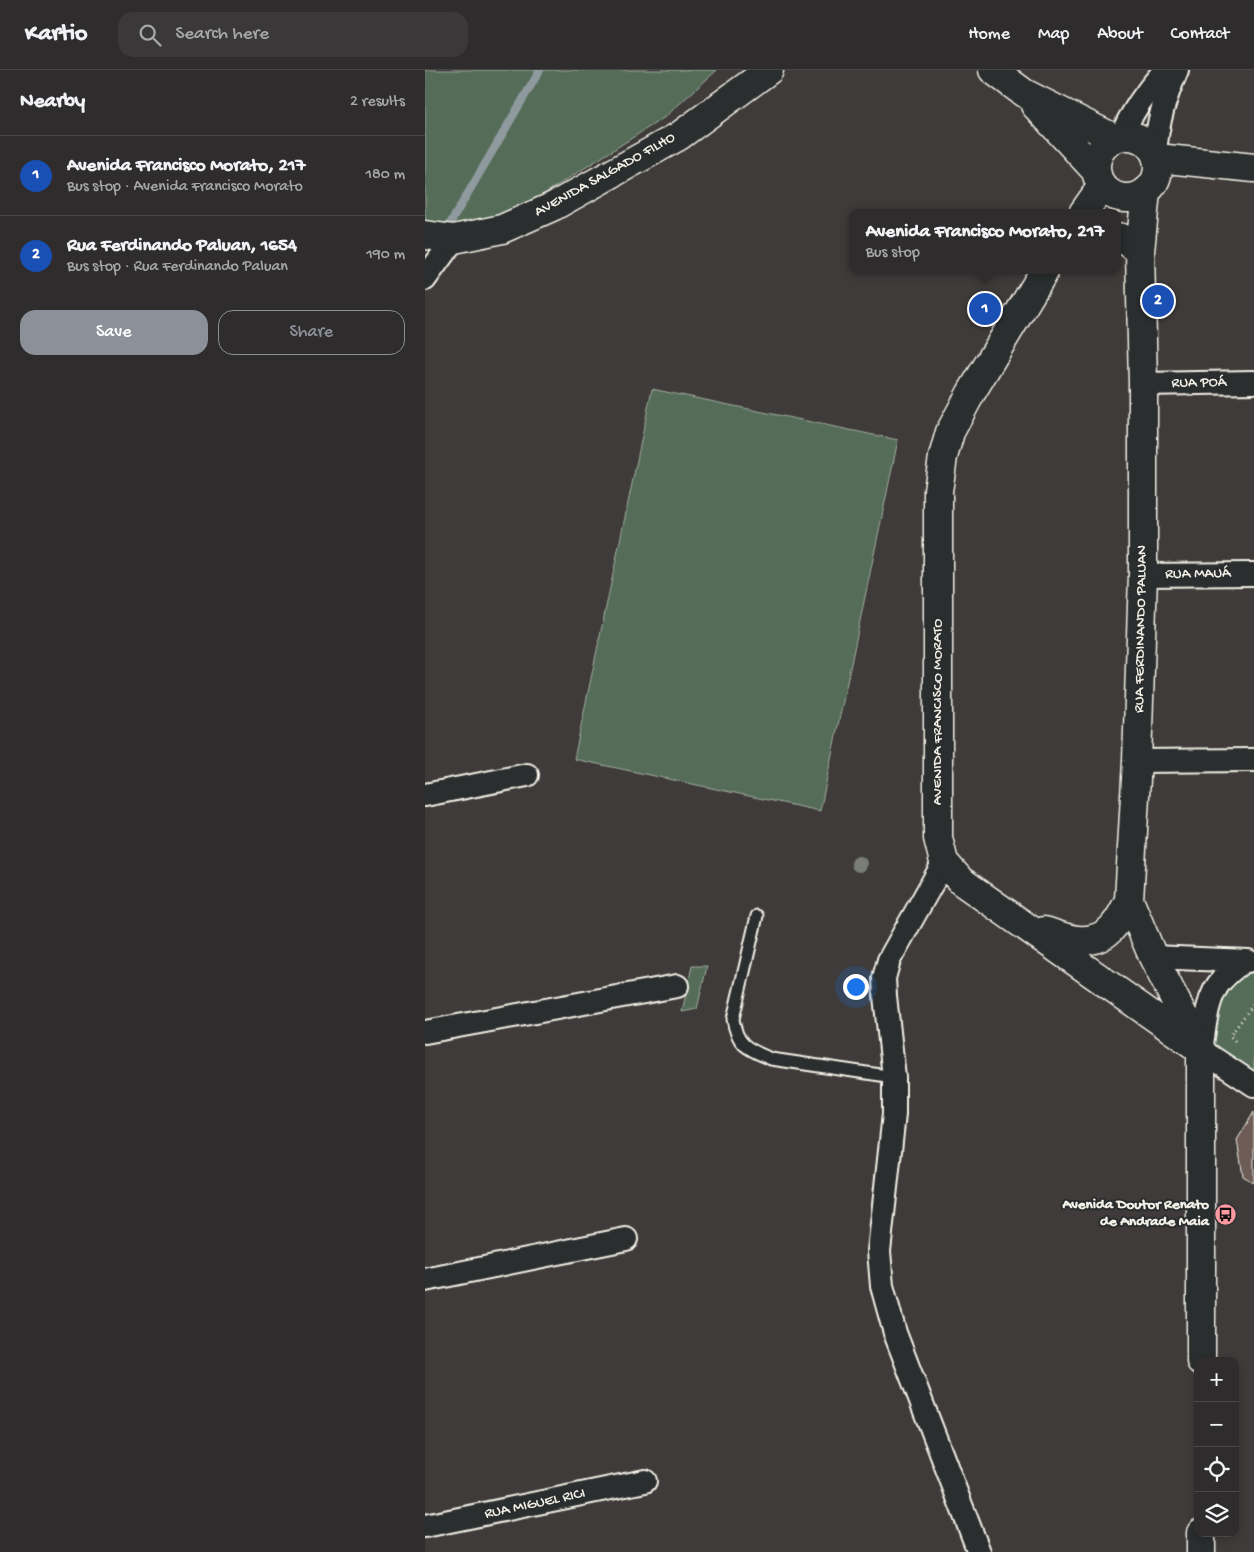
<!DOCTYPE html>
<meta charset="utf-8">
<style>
body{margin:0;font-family:"Gochi Hand",sans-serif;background:#3a3838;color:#f1f3f6}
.controls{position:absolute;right:15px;bottom:15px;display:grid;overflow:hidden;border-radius:10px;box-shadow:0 2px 8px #0003}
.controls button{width:45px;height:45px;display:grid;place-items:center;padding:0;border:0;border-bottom:1px solid #494848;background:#2e2c2c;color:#f1f3f6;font:25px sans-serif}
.you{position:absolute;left:430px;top:916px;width:18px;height:18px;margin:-12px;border:4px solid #fff;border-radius:50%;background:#1a73e8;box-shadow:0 0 0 8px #1a73e833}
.badge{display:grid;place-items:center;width:32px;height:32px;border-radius:50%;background:#8c9099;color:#fff;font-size:16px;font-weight:700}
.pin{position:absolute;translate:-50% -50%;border:2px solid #fff;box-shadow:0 1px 5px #0006}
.popup{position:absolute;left:424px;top:139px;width:272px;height:65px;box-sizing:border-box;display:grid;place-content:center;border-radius:10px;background:#2e2c2c;filter:drop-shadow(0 1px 4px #0005);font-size:16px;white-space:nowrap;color:#a7a7a9}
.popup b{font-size:19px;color:#f1f3f6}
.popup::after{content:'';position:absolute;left:50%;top:100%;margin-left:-10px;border:10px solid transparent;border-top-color:#2e2c2c}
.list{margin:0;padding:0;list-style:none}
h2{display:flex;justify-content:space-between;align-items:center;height:65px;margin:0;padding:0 20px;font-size:21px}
h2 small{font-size:16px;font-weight:400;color:#a7a7a9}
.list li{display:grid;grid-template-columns:32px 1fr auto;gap:15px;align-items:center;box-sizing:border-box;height:80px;padding:0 20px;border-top:1px solid #494848}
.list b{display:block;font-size:19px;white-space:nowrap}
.list p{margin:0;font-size:16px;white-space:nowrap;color:#a7a7a9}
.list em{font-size:16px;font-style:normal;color:#a7a7a9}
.actions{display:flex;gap:10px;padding:15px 20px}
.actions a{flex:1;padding:11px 0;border:1px solid #8c9099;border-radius:15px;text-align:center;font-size:18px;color:#8c9099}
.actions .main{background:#8c9099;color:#fff}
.icon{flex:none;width:28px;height:28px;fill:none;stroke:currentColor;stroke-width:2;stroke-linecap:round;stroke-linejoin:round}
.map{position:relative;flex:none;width:829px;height:1482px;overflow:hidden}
header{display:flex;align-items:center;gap:30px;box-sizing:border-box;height:70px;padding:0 25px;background:#2e2c2c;border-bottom:1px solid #494848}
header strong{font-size:24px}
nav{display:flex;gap:28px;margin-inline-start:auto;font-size:18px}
.search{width:350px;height:45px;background:#3a3838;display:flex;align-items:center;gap:12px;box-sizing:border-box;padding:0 18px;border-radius:15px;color:#a7a7a9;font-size:19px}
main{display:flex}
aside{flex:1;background:#2e2c2c}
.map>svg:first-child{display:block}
.green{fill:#546c59;stroke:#a4aea0}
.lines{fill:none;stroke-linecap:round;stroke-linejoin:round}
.stream{stroke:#8f9a9f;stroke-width:8}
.building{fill:#6d5b57;stroke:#f4f1e8}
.lane-casing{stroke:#f4f1e8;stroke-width:15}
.street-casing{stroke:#f4f1e8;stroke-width:26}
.secondary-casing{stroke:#f4f1e8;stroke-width:31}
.path{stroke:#f4f1e8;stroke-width:3;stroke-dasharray:1 4;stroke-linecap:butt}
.lane{stroke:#2a2d2e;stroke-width:11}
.street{stroke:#2a2d2e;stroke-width:22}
.secondary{stroke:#2a2d2e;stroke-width:28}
.tree{fill:#7a7e76}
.labels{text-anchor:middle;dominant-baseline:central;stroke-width:4;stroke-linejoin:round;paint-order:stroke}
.street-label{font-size:15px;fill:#f4f1e8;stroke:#2a2d2e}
.poi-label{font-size:15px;font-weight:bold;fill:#f4f1e8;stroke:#2a2d2e;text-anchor:end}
</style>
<header>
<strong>Kartio</strong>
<div class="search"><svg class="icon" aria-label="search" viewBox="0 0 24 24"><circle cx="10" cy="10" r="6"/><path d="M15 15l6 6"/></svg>Search here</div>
<nav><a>Home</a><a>Map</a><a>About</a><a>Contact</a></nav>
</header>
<main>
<aside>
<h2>Nearby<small>2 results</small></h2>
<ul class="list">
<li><span class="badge" style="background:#1a4fb4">1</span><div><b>Avenida Francisco Morato, 217</b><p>Bus stop · Avenida Francisco Morato</p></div><em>180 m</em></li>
<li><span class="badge" style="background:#1a4fb4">2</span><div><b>Rua Ferdinando Paluan, 1654</b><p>Bus stop · Rua Ferdinando Paluan</p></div><em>190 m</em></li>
</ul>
<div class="actions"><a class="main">Save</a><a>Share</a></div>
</aside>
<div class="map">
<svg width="829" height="1482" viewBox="0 0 829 1482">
<rect width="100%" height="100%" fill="#3e3b3a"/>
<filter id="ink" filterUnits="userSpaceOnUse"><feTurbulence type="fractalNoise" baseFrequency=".02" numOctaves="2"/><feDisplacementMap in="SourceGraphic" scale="10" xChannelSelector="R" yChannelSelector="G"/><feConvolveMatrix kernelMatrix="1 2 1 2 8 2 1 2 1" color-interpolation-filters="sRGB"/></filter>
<g filter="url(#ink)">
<path class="green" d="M0,0H292L240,47L78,150L3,158L0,156Z
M227,319L473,370L395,741L149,689Z
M267,896H282L272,939L257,942Z
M829,899V1008L785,980L798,919L818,900Z"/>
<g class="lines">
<path class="stream" d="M19,164L115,0"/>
</g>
<path class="building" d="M829,1042V1113L818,1106L812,1070Z"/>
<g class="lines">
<defs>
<path id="lane" d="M332,846L308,949C312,976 323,979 346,989L469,1007"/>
<path id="street" d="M696,66C707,41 722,20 740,0
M730,83C733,50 739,30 752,0
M0,209L29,169
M718,314L829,312
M718,505L829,504
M712,691L829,690
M0,725L102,705
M519,792L464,890L459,908L460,926L469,1007V1044L454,1181L457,1216L470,1263L554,1482
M728,887L823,891
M819,891C795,908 786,919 781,948C779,959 778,969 776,980L829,1015
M0,962L252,916
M0,1210L201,1169
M0,1456L220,1411"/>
<path id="secondary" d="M568,0L599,23L689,68
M610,35L671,101
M671 97a31 31 0 1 1 62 0a31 31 0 1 1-62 0Z
M732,88L829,98
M721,121L715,181L718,314V505L712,691L704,830L728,887L776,980V1291
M658,143L677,116
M0,165L29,169L77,159L129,136L254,66L344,0
M692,167L697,168L715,181
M620,200L546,323L525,362L518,387L513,421V768L519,792L536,811L772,977
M619,861C630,864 642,869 653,870C682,873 694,852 704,830
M776,1482V1463"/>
</defs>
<use href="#lane" class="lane-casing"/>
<use href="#street" class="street-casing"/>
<use href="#secondary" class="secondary-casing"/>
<path class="path" d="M810,971L805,966L829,933"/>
<use href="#lane" class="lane"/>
<use href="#street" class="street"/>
<use href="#secondary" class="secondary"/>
</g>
<circle class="tree" cx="434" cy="794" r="8"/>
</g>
<defs>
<symbol id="bus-disc" viewBox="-11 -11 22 22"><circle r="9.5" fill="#ff9aa2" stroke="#2a2d2e"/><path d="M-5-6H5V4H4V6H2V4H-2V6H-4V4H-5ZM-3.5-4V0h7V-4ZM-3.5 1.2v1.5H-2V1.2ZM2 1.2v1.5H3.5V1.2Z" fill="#111"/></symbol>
</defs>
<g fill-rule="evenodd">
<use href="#bus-disc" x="788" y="1132" width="25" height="25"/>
</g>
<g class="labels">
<g class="street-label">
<text transform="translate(180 105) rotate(-29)">AVENIDA SALGADO FILHO</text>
<text transform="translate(774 313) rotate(-1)">RUA POÁ</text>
<text transform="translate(773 504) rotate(-1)">RUA MAUÁ</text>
<text transform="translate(716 559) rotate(-89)">RUA FERDINANDO PALUAN</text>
<text transform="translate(513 642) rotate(-90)">AVENIDA FRANCISCO MORATO</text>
<text transform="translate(110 1434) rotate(-12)">RUA MIGUEL RICI</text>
</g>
<g class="poi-label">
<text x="784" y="1135">Avenida Doutor Renato<tspan x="784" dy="17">de Andrade Maia</tspan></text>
</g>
</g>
</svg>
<div class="controls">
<button>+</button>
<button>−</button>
<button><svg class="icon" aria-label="locate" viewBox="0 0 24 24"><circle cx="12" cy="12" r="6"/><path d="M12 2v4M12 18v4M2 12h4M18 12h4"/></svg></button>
<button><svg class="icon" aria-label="layers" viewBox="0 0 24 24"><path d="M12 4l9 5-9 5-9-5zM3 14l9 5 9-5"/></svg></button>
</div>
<div class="you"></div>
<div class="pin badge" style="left:560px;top:239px;background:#1a4fb4">1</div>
<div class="popup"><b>Avenida Francisco Morato, 217</b>Bus stop</div>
<div class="pin badge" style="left:733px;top:231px;background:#1a4fb4">2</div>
</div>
</main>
